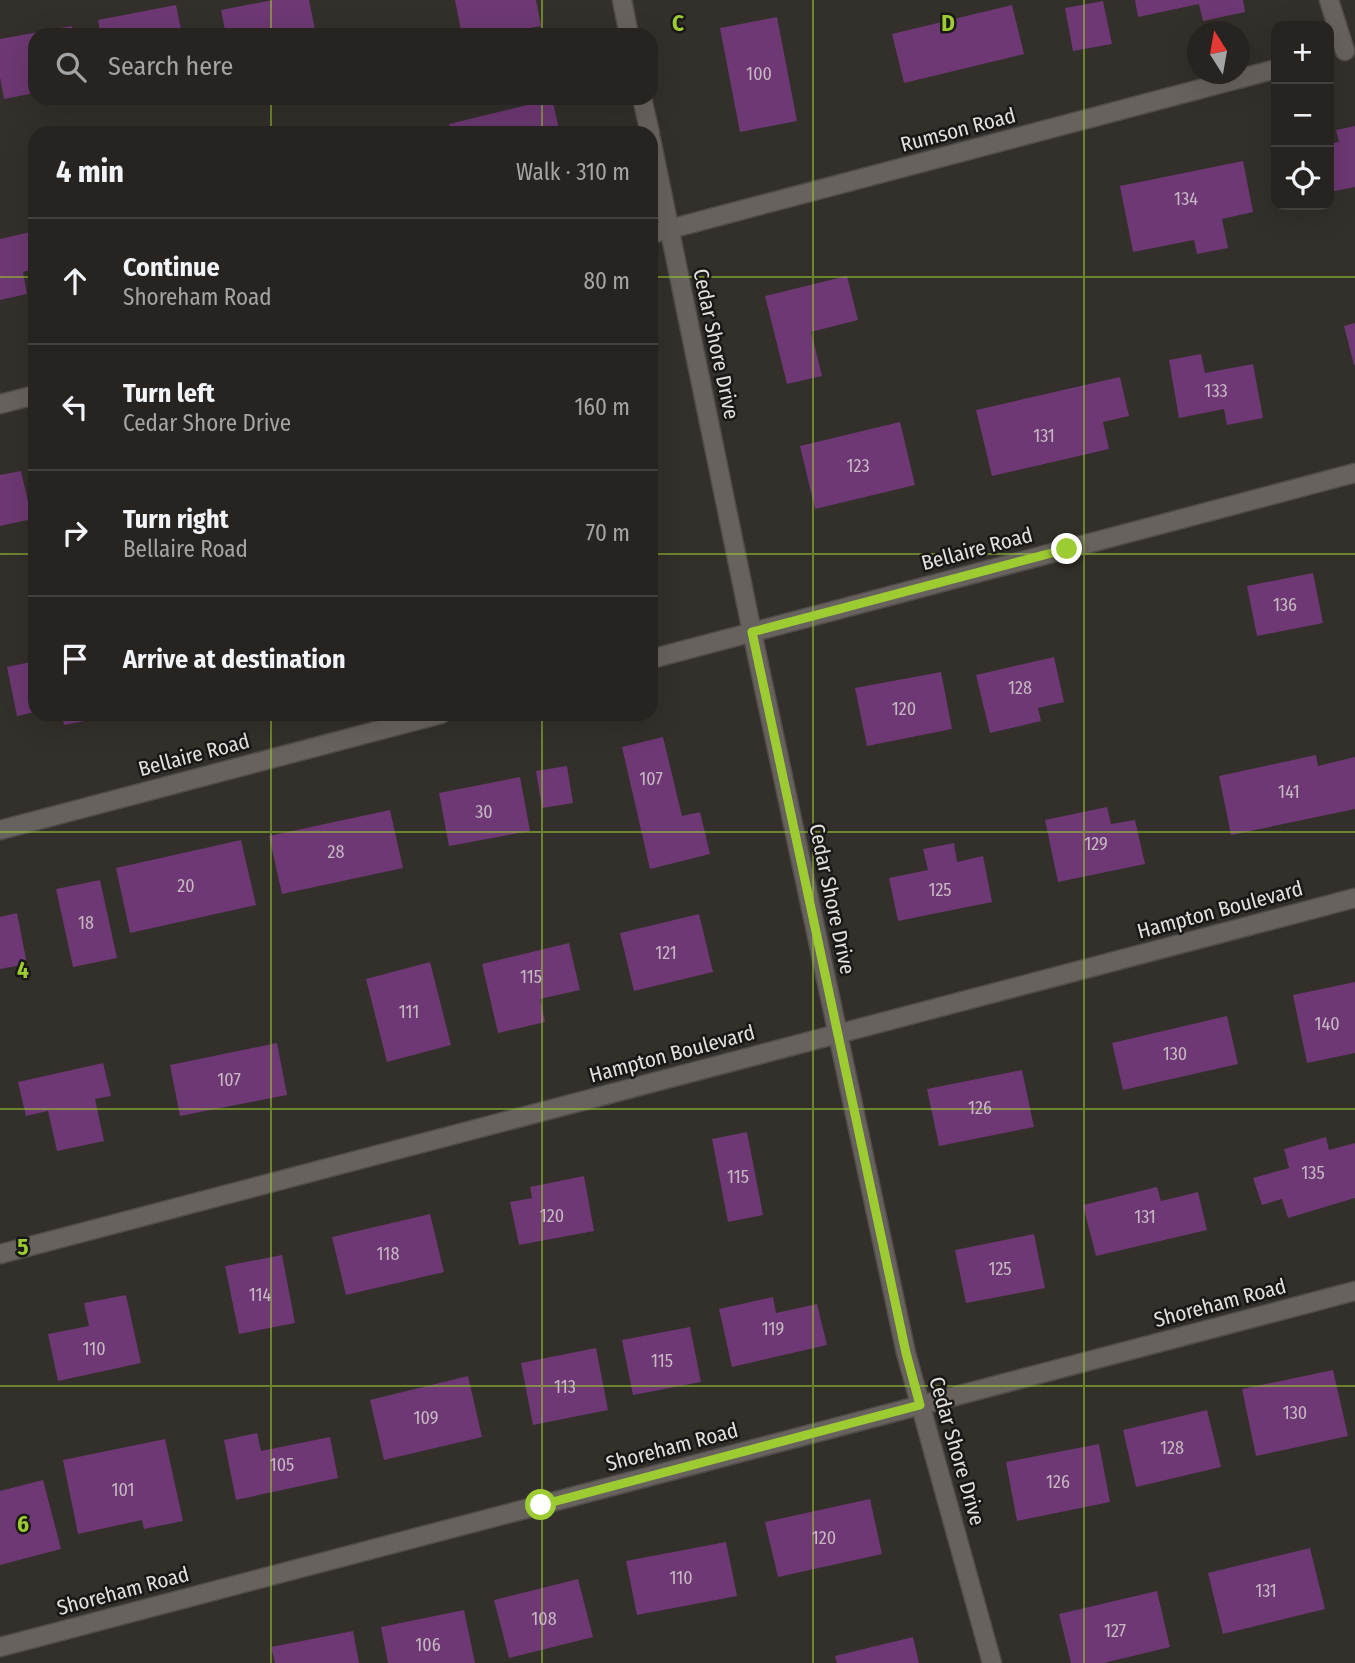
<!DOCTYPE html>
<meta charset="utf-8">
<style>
body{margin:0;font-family:"Fira Sans Condensed",sans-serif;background:#2e2b29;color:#f1f3f6}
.controls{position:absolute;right:21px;top:21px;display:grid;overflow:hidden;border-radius:14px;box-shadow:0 7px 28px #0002}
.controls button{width:63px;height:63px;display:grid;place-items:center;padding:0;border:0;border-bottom:2px solid #42403e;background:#262320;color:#f1f3f6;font:35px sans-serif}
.compass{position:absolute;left:1187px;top:21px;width:63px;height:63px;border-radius:50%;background:#262320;box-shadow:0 7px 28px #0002;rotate:349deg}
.stop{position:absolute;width:21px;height:21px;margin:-16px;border:5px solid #9ccb32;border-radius:50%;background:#fff}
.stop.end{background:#9ccb32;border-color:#fff;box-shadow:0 2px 7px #0008}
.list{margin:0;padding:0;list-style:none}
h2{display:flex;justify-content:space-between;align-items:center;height:91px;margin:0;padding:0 28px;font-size:30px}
h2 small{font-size:23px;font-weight:400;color:#a4a4a5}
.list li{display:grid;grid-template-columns:46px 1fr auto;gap:21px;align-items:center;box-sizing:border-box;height:126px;padding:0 28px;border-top:2px solid #42403e}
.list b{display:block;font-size:26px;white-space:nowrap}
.list p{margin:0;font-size:23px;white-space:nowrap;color:#a4a4a5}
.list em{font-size:23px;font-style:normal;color:#a4a4a5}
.icon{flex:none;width:38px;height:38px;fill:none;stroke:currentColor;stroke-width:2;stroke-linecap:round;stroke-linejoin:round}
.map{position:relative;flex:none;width:1355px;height:1663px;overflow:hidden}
.search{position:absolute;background:#262320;box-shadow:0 7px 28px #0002;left:28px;top:28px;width:630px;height:77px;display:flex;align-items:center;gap:18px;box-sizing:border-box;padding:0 24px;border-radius:21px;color:#a4a4a5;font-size:26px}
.panel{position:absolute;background:#262320;box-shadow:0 7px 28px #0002;left:28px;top:126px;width:630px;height:595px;border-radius:21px}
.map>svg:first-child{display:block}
.building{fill:#6d3873}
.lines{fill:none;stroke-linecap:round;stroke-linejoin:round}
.minor-casing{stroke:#4f4c49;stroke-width:21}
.minor{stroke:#67625e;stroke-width:18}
.route{stroke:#9ccb32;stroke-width:9}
.grid{fill:none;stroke:#9ccb32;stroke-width:2;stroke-opacity:0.55}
.labels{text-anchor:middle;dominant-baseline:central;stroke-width:5;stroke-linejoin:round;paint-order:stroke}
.number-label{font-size:18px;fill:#c6b7c3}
.street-label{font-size:21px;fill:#e3e1de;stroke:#191816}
.grid-label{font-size:23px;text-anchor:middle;font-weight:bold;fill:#9ccb32;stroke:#191816;stroke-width:5;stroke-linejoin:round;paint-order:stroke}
</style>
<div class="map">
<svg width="1355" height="1663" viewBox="0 0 1355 1663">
<rect width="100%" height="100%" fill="#332f2b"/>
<path class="building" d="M273,0H309L316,35H226L221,10Z
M455,0H536L541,26L494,35H462Z
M1135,0H1243L1245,12L1203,21L1199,4L1138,17Z
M1103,1L1112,44L1073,51L1065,8Z
M176,5L182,35H101L98,20Z
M1012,5L1024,54L904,83L892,34Z
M777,17L797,121L740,132L720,28Z
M72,26L73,35H35V93L4,99L0,77V39Z
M552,99L560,133H451L449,124Z
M1355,126V187L1329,192V144L1339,142L1336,130Z
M1243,161L1253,212L1222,219L1228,248L1197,254L1194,240L1133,252L1120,186Z
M35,231V269L23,272L27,294L0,300V239Z
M847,276L858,320L811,332L822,376L787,384L765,296Z
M1355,323V365H1354L1344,326Z
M1201,354L1205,373L1253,364L1263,418L1227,425L1224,409L1179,418L1169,360Z
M1120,377L1129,416L1103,422L1109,449L992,476L976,410Z
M900,422L915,485L815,509L800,446Z
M21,471L32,519L0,526V475Z
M1313,573L1323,623L1257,636L1247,586Z
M1054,657L1064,702L1038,708L1041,721L990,733L976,675Z
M35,661V712L17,716L7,667Z
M941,672L952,729L867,746L855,688Z
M62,714H100L101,718L64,725Z
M663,737L682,816L700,812L710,854L650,869L622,747Z
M1316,755L1318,766L1355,757V809L1231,835L1219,776Z
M567,766L573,803L542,808L536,771Z
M520,777L530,831L449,846L439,793Z
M1107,807L1111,824L1135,820L1145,864L1058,882L1045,820Z
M390,810L403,868L282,894L269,836Z
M241,840L256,905L130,933L116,868Z
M954,843L957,862L983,856L992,902L898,921L889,878L928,870L923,849Z
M100,880L117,958L73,967L56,889Z
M17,913L27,964L0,969V917Z
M699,914L713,972L634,991L620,933Z
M569,943L580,990L540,999L545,1022L498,1033L482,964Z
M430,962L451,1045L387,1062L366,979Z
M1355,982V1053L1307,1063L1293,995Z
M1227,1016L1238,1064L1123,1090L1112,1043Z
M277,1043L287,1095L180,1116L170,1065Z
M103,1063L111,1096L95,1099L104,1141L57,1151L48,1111L26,1116L18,1082Z
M1022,1070L1034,1127L939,1146L927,1089Z
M747,1132L763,1215L728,1222L712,1139Z
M1326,1137L1329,1150L1355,1143V1198L1288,1218L1282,1199L1262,1205L1253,1178L1289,1168L1284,1149Z
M584,1176L594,1231L519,1245L510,1202L532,1198L530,1187Z
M1157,1187L1161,1201L1198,1192L1207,1230L1096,1256L1083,1205Z
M430,1214L444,1272L346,1295L332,1237Z
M1034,1234L1045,1288L966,1303L955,1250Z
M282,1255L295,1323L239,1334L225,1266Z
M126,1295L141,1363L58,1381L48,1334L89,1326L84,1303Z
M773,1297L776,1313L817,1304L827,1345L732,1367L719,1309Z
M690,1327L701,1382L633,1395L622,1340Z
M596,1348L608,1410L533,1425L521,1363Z
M1333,1370L1348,1436L1256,1456L1242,1389Z
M468,1376L482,1437L384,1460L370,1400Z
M1207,1410L1221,1467L1136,1487L1123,1430Z
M257,1433L261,1451L330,1437L338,1478L236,1500L224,1440Z
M165,1439L183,1521L144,1529L142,1520L78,1534L63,1460Z
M1099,1444L1110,1502L1017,1521L1006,1462Z
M43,1480L61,1549L0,1565V1491Z
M870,1499L882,1554L778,1577L765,1522Z
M726,1542L737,1596L637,1615L626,1561Z
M1310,1548L1325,1609L1223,1634L1208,1573Z
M578,1579L593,1637L509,1658L494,1600Z
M1157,1591L1170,1647L1104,1663H1071L1059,1614Z
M464,1610L475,1663H388L381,1627Z
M353,1631L359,1663H275L271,1647Z
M913,1637L919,1663H837L835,1656Z"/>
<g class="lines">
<defs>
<path id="minor" d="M622,0L629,35
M1329,0L1345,51
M642,98L650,133
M651,139L752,632L906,1353L992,1663
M651,234L1276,69
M0,404L35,395
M651,659L1355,473
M0,830L441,714
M0,1254L1355,898
M0,1647L1355,1291"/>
</defs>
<use href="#minor" class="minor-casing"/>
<use href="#minor" class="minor"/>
</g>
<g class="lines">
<path class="route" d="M541,1505L920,1405L906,1353L752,632L1067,549"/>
</g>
<path class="grid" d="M271,0V35M542,0V35M813,0V1663M1084,0V1663M271,98V133M542,98V133M0,277H35M651,277H1355M0,554H35M651,554H1355M271,714V1663M542,714V1663M0,832H1355M0,1109H1355M0,1386H1355"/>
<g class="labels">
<g class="number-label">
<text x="759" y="74">100</text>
<text x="1186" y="199">134</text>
<text x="1216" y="391">133</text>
<text x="1044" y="436">131</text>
<text x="858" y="466">123</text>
<text x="1285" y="605">136</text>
<text x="1020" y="688">128</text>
<text x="904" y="709">120</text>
<text x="651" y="779">107</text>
<text x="1289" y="792">141</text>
<text x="484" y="812">30</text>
<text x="1096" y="844">129</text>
<text x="336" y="852">28</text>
<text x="186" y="886">20</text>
<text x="940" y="890">125</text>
<text x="86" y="923">18</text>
<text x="666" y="953">121</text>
<text x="531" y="977">115</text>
<text x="409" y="1012">111</text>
<text x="1327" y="1024">140</text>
<text x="1175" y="1054">130</text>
<text x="229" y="1080">107</text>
<text x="980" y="1108">126</text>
<text x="1313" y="1173">135</text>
<text x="738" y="1177">115</text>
<text x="552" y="1216">120</text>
<text x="1145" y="1217">131</text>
<text x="388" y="1254">118</text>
<text x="1000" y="1269">125</text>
<text x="260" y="1295">114</text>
<text x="773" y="1329">119</text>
<text x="94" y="1349">110</text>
<text x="662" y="1361">115</text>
<text x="565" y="1387">113</text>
<text x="1295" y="1413">130</text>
<text x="426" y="1418">109</text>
<text x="1172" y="1448">128</text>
<text x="282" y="1465">105</text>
<text x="1058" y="1482">126</text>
<text x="123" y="1490">101</text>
<text x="824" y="1538">120</text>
<text x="681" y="1578">110</text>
<text x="1266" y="1591">131</text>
<text x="544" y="1619">108</text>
<text x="1115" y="1631">127</text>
<text x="428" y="1645">106</text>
</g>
<g class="street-label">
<text transform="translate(958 130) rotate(-15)">Rumson Road</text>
<text transform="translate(716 344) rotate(78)">Cedar Shore Drive</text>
<text transform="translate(977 549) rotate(-15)">Bellaire Road</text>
<text transform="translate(194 755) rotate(-15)">Bellaire Road</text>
<text transform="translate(832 899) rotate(78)">Cedar Shore Drive</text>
<text transform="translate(1220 910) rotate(-15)">Hampton Boulevard</text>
<text transform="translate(672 1054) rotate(-15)">Hampton Boulevard</text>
<text transform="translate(1220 1303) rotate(-15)">Shoreham Road</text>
<text transform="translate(672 1447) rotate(-15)">Shoreham Road</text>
<text transform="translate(957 1451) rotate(74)">Cedar Shore Drive</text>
<text transform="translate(123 1591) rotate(-15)">Shoreham Road</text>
</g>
</g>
<g class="grid-label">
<text x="678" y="31">C</text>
<text x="948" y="31">D</text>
<text x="23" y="978">4</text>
<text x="23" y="1255">5</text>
<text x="23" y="1532">6</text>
</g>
</svg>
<div class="controls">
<button>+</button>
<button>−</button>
<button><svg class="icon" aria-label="locate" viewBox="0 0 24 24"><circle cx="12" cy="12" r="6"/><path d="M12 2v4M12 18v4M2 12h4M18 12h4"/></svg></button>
</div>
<svg class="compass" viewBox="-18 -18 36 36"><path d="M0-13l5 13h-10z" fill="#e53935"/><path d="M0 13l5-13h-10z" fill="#a4a4a5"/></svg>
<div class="stop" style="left:541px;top:1505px"></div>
<div class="stop end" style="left:1067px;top:549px"></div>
<div class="search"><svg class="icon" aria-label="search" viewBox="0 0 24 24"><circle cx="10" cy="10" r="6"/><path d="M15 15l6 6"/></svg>Search here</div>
<section class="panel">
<h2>4 min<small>Walk · 310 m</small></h2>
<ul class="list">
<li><svg class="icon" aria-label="ahead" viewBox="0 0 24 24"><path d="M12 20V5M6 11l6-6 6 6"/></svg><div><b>Continue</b><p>Shoreham Road</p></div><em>80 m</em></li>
<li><svg class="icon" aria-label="left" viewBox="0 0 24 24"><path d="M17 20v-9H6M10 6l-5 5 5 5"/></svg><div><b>Turn left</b><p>Cedar Shore Drive</p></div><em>160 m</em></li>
<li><svg class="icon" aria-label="right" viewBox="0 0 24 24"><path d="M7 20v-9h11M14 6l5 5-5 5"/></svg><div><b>Turn right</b><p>Bellaire Road</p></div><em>70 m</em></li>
<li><svg class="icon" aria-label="arrive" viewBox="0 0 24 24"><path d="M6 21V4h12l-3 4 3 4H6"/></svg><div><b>Arrive at destination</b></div></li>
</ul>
</section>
</div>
